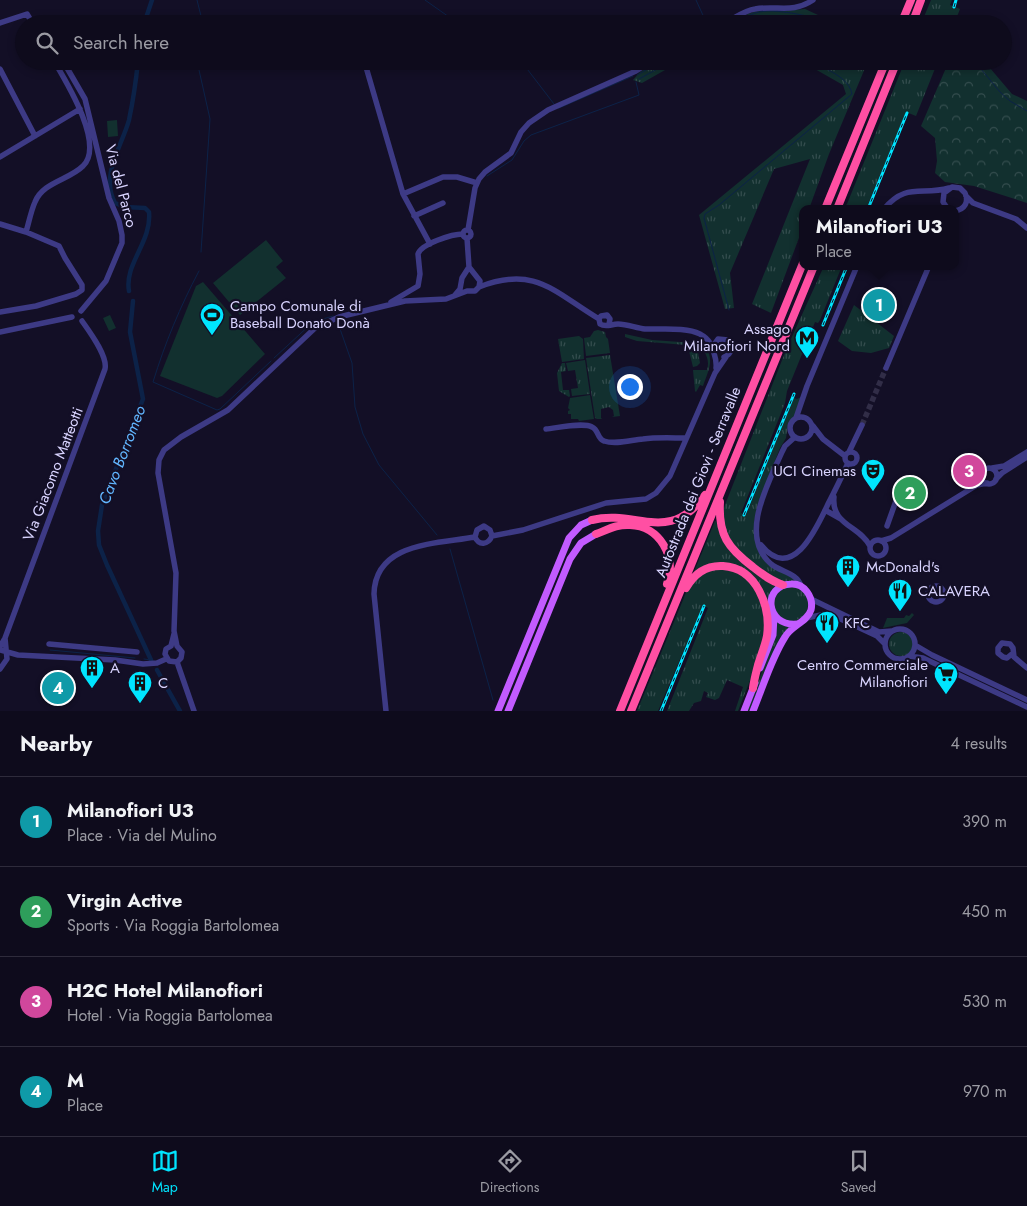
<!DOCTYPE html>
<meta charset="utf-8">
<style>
body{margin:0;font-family:Jost,sans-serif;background:#1c1929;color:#f1f3f6}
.you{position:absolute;left:629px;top:386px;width:18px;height:18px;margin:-12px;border:4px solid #fff;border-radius:50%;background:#1a73e8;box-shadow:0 0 0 8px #1a73e833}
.badge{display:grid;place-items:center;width:32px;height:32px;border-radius:50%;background:#00e5ff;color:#fff;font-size:16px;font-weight:700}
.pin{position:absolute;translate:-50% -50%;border:2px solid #fff;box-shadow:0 1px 5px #0006}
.popup{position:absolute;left:799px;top:205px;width:160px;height:65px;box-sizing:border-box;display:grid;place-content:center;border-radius:10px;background:#0e0b1c;filter:drop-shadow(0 1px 4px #0005);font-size:16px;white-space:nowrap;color:#9b9ba3}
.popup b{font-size:19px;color:#f1f3f6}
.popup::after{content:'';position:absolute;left:50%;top:100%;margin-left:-10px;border:10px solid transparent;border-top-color:#0e0b1c}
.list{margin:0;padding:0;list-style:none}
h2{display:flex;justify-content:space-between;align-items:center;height:65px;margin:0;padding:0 20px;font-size:21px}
h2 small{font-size:16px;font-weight:400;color:#9b9ba3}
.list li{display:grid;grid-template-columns:32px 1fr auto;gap:15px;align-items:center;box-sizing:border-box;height:90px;padding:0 20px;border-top:1px solid #2e2b3b}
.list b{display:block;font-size:19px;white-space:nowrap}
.list p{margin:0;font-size:16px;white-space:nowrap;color:#9b9ba3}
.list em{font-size:16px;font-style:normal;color:#9b9ba3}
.icon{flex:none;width:28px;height:28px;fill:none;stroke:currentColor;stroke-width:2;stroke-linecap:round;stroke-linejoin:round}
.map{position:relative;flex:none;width:1027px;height:711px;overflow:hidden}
.search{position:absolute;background:#0e0b1c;box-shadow:0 2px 8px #0003;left:15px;right:15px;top:15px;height:55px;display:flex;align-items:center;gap:12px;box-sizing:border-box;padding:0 18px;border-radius:28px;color:#9b9ba3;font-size:19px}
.sheet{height:425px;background:#0e0b1c}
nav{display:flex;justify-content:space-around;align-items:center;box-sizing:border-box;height:70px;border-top:1px solid #2e2b3b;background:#0e0b1c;font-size:14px;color:#9b9ba3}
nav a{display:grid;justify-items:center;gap:2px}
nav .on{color:#00e5ff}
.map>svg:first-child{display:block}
.grass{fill:url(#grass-tufts)}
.forest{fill:url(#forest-crowns)}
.garden{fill:#12302f}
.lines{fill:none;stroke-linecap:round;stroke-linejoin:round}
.stream{stroke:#0c2248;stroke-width:1}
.canal{stroke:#0c2248;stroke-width:4.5}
.minor-tunnel{stroke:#312d47;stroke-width:5.5;stroke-dasharray:5.5 3;stroke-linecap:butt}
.minor{stroke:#3d3a85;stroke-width:5.5}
.major{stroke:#c25bff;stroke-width:7}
.highway{stroke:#ff4fa3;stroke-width:8}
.rail-casing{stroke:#00e5ff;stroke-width:3}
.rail{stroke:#130f26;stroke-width:1;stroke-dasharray:4;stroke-linecap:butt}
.labels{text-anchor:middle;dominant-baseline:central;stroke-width:4.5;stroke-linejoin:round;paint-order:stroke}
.street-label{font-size:15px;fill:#d9d4ff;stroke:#130f26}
.poi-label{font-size:15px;fill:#d9d4ff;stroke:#130f26;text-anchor:start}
.water-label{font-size:16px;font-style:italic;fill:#62b6ff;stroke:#130f26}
</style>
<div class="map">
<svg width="1027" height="711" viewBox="0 0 1027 711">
<defs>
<pattern id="grass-tufts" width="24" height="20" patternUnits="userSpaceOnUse" patternTransform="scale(1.25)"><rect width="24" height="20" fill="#12302f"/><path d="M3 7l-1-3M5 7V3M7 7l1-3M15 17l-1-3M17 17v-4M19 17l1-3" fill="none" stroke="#344d4e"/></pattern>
<pattern id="forest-crowns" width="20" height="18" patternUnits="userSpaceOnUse" patternTransform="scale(1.25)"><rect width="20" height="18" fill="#12302f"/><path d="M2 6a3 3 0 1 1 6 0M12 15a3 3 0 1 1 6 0" fill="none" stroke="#344d4e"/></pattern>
</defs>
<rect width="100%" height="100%" fill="#130f26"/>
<path class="grass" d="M931,0H952L950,5L960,9L954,24H921Z
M805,9L818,15L855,24H729C739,18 749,12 761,11C775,9 790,11 805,9Z
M659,61H681L642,83L633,80L640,72Z
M801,61H868L829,154L809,209H803V227L771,313L752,304L810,159L774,169L730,273L734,308L725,309L699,215L846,94L843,85Z
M905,61H938L916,116L906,112L866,209H845Z
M824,266H842L820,320L818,323L815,322L787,391L785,403L741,513L746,515L794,398L797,399L801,397L795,416L788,425L786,438L780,448L758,504L754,523L763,557L798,582H783L771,577L739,553L725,533L723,510L786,350Z
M854,305L894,336L889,348L871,353L852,351L838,341Z
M598,330L605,332L606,337L608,339L610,353L586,356L584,338L590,337L594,331Z
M625,334L652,340L694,343L695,345L705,346C715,360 708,371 703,386L700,385L696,392L695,391L693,370H707C709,363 708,358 704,351L698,352L700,363L697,366L693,367L688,347L686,345L637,341L625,337Z
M579,336L583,339L584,359L562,362L558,339Z
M610,355L620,416L612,417L614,416L613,410L609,407L601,409V418L602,419H597L595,418L586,358Z
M585,360L590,394L572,396L571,389L578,388L575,370L568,371L566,363Z
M562,363H565L566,371L561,372L563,390H569L570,396L569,397L559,391L557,373Z
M715,521H716L723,538L777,585C767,594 771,614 772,627L763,592L732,565L695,573L694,572Z
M728,568L749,579L760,598L765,620L762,650L738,711H735L743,687L727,680L719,698L715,700L706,697L708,693L704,691L701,701L694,703L689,711H667L708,608L703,605L658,711H637L688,588L704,571Z
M774 604a17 17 0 1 1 34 0a17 17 0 1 1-34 0Z
M776,621L782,625L789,627L780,638L749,711H747L773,643Z
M889 644a12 12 0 1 1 24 0a12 12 0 1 1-24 0Z"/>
<path class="forest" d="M949,61H984L1012,94L1027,101V203L974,186L945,182L935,173L937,161L935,138L921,126Z"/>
<path class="garden" d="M117,120L118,136L108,137L107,121Z
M266,240L283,261L276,267L286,278L240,315L213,283Z
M203,282L265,354L222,396L217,398L160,376L196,286Z
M110,315L116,328L109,331L103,318Z
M590,395L594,419L579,421L578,419H571V414H568V411L570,410L568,408L570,398Z
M912,613L914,615L907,623L883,628L887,618H904L906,615L909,616Z"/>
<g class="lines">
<path class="stream" d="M197,0L201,16V24
M425,0L459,24
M696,0L707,24
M733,24C741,20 750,14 759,12C780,8 816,18 837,24
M197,61L210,119L201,252
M521,61L554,104
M967,61L981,69L1000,92L1010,101L1027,111
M637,75L662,61
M639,79L672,61
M558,108H559L633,76
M487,176L512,160L524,141L531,135L639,95L636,82
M199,271C180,307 165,343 153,382L217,410L220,409L271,361
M729,310L704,218L705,214L719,205L852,94C849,77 825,69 811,61
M339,326L352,363L355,407L363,434L379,465L437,535
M274,358L313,322L333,316
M450,549L493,700
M50,650L135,658
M144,659L151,660"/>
<path class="canal" d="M144,24L152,0
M129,291C124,264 152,242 149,212L145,208L125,207L115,203C100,175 122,146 129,120C133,101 136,81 138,61
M133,301L130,332L143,399L102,505L98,531L99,545L107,565L151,660
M157,670L180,711"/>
<path class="minor-tunnel" d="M862,425L886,368"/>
<path class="minor" d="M0,23L27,14L33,24
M723,24C733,19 745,10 755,9C778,5 792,14 813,0
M63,61L85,99L109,198L119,221L122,235V243L106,281L81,311
M366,67L403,194
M0,69L35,136
M0,157L80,109
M966,196L973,203L1016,219L1027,228
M884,209C906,182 922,196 949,188
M948,209L943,202L944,193L952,187L960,188L965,193C969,202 965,209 955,211
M414,216L443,203
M0,224L26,232L59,246L65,258L82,285V290L76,294L36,306L0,312
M468,230L475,188L479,179L485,172L511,153L521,132L529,123L548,110L636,71L652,61
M463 234a4 4 0 1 1 8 0a4 4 0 1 1-8 0Z
M26,232C29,222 31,211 35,202C43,182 69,180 83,166C105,145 67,83 54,61
M430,244L403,194L443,177H457L477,183
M479,287C535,265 554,292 599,319
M455,295L460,289L462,278L469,267L467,238
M391,302L418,286L420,274L418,254C421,244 452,234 463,234
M599,319L600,324C606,328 611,324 618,324C627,324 636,328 645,329C667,330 706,323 713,350C715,357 717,360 716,368
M599,319L601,316L607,315L610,319L609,324
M0,332L72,317
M713,346L718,339L728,340C734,346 732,354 724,357
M886,368L929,266
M790 428a11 11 0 1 1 22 0a11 11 0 1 1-22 0Z
M796,418L807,386L857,266
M813,426L823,439L845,456
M546,429C557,428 583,422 592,427C599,430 597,439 604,441C616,445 631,440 643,439C657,437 672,438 686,438
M795,437L785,446L782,452C769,482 738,536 771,564C781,572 797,573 801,586
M845 458a6 6 0 1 1 12 0a6 6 0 1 1-12 0Z
M849,452L862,425
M992,468L1004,466L1027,452
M981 476a8 8 0 1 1 16 0a8 8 0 1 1-16 0Z
M996,479L1002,473L1027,457
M834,497C831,525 860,526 870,546
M825,510L841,519
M887,526L902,484
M492,536L523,530L606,503L646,499L656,493L670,476L715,373L726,357
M475,537L477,530L484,526L490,530L492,536
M475,537C479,546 488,545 492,536
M870 548a8 8 0 1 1 16 0a8 8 0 1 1-16 0Z
M881,541L891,538L977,485L987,483
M761,545C793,584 817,527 829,502C836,489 842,476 848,463
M928 594a8 8 0 1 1 16 0a8 8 0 1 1-16 0Z
M811,599L879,632L892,631
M806,618L821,615H832L877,636L885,644
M885 644a15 15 0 1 1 30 0a15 15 0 1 1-30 0Z
M174,634L171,646L166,649L165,654L169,661L177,662
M49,644L137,652
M915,645L932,655L1027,700
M0,647L5,638L105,369C108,356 89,331 82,321
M0,650L18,655L115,660L143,664L157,663L166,659
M1013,653L1007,658L1003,657L998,653V648L1002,643L1010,644L1013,648L1014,657L1027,668
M909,656L923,658L1027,707
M177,662L181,658L182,652L177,646L174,631L176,573L158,473L159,460L164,450L181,437L228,410L315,328L339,317L405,301L446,299L467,291H475L479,287L480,281L469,267
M177,662L194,711
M0,669L7,659L5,638
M386,711L374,594C375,542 437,544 475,537"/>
<path class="major" d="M760,668L773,635L774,616
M498,711L569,538L581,525L592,520
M508,711L570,559L581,543L596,534
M744,711L755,683
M753,711C763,687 771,659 785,637C791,626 807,622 811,610C814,597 804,583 791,584C762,585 765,627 797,624"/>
<path class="highway" d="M901,24L911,0
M912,24L921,0
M825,209L886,61
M837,209L897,61
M720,502C718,535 728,548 753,567C763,575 771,581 783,585
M592,520C637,509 669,545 705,495
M596,534C607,530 617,524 630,525C660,526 677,557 667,584
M686,588C694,574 706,565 723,566C757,568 771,607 767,636C765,646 761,655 758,665C756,673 754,680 753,688
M620,711L803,263
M631,711L814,266"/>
<defs>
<path id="rail" d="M954,7L956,0
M868,209L907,113
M823,325L847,266
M744,515L794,394
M661,711L704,606"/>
</defs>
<use href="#rail" class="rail-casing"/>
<use href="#rail" class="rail"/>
</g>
<defs>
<symbol id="stadium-pin" viewBox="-11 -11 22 30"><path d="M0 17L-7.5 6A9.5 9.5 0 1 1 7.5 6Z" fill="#00e5ff" stroke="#130f26"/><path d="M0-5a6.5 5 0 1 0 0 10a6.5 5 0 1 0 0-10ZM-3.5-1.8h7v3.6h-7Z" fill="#111"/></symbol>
<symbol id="metro-pin" viewBox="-11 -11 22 30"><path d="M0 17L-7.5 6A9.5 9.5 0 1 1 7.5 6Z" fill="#00e5ff" stroke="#130f26"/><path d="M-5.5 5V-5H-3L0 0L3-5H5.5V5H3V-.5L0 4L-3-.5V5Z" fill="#111"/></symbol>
<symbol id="theatre-pin" viewBox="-11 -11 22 30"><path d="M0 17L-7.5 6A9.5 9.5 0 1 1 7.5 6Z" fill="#00e5ff" stroke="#130f26"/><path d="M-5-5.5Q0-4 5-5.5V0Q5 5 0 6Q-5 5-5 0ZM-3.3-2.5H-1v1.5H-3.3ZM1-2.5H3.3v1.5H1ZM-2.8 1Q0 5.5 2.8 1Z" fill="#111"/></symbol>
<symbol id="building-pin" viewBox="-11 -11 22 30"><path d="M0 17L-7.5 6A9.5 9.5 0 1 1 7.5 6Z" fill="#00e5ff" stroke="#130f26"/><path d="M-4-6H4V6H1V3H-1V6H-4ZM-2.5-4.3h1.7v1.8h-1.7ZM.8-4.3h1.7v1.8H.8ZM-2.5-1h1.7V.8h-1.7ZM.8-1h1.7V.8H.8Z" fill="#111"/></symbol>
<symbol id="restaurant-pin" viewBox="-11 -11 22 30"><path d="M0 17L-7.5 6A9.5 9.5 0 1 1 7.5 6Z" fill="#00e5ff" stroke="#130f26"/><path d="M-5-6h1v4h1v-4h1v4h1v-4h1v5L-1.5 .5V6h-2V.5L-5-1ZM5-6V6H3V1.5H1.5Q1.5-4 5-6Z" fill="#111"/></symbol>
<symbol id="supermarket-pin" viewBox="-11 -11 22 30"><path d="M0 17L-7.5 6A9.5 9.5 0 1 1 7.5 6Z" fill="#00e5ff" stroke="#130f26"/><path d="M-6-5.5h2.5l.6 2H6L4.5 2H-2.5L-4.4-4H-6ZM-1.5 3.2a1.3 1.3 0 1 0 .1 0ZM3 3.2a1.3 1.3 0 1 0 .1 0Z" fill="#111"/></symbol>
</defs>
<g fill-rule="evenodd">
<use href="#stadium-pin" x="198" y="301" width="28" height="38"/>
<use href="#metro-pin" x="793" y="324" width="28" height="38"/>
<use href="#theatre-pin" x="859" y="457" width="28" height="38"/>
<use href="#building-pin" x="834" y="553" width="28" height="38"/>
<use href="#restaurant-pin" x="886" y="577" width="28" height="38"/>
<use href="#restaurant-pin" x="813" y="609" width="28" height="38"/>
<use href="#building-pin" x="78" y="654" width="28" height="38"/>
<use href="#supermarket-pin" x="932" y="660" width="28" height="38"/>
<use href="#building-pin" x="126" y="669" width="28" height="38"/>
</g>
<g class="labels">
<g class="street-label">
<text transform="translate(121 186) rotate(75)">Via del Parco</text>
<text transform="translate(53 474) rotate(-69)">Via Giacomo Matteotti</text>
<text transform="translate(698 482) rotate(-68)">Autostrada dei Giovi - Serravalle</text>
</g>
<g class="poi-label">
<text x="230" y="306">Campo Comunale di<tspan x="230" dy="17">Baseball Donato Donà</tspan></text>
<text x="790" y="329" text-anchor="end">Assago<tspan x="790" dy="17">Milanofiori Nord</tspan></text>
<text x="856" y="471" text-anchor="end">UCI Cinemas</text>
<text x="866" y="567">McDonald's</text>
<text x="918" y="591">CALAVERA</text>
<text x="844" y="623">KFC</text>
<text x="928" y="665" text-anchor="end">Centro Commerciale<tspan x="928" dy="17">Milanofiori</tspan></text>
<text x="110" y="668">A</text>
<text x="158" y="683">C</text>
</g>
<g class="water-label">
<text transform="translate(122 455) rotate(-69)">Cavo Borromeo</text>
</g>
</g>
</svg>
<div class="you"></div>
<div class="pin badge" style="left:879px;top:305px;background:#0f9aa8">1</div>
<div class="popup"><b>Milanofiori U3</b>Place</div>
<div class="pin badge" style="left:910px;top:493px;background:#2e9e5b">2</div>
<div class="pin badge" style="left:969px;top:471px;background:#d1479c">3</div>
<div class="pin badge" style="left:58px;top:688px;background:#0f9aa8">4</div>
<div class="search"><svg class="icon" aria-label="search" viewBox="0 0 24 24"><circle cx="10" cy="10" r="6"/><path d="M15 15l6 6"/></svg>Search here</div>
</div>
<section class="sheet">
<h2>Nearby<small>4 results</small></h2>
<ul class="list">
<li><span class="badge" style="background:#0f9aa8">1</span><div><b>Milanofiori U3</b><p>Place · Via del Mulino</p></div><em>390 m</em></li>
<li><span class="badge" style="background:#2e9e5b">2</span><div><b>Virgin Active</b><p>Sports · Via Roggia Bartolomea</p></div><em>450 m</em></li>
<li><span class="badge" style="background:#d1479c">3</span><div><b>H2C Hotel Milanofiori</b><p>Hotel · Via Roggia Bartolomea</p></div><em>530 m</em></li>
<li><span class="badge" style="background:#0f9aa8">4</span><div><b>M</b><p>Place</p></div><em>970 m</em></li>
</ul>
</section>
<nav>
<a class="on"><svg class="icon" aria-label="map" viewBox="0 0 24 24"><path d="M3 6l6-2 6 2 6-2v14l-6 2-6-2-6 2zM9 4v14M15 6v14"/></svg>Map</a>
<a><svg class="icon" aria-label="directions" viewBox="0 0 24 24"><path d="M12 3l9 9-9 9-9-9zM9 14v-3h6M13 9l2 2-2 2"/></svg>Directions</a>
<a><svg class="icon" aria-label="saved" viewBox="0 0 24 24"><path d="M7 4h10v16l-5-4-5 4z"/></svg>Saved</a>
</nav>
